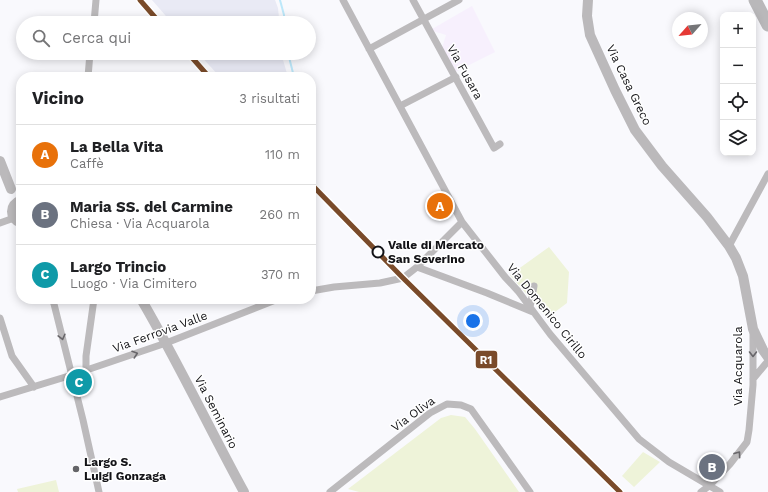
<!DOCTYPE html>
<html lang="it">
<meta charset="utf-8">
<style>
body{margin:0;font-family:"Work Sans",sans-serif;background:#f6f6f6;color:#202124}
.controls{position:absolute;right:12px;top:12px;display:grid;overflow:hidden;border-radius:8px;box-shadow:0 2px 10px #0003}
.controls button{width:36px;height:36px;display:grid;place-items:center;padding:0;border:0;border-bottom:1px solid #e0e0e0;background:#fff;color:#202124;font:20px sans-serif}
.compass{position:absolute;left:672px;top:12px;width:36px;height:36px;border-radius:50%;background:#fff;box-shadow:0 2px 10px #0003;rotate:243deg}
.you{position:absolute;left:473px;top:321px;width:14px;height:14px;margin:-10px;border:3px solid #fff;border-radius:50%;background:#1a73e8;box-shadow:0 0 0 6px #1a73e833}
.badge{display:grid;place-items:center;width:26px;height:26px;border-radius:50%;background:#ea580c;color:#fff;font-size:13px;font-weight:700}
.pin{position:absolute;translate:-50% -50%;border:2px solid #fff;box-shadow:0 1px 4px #0006}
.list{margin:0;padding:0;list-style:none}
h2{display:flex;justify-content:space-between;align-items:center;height:52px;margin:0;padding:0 16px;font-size:17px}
h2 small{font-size:13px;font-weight:400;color:#757577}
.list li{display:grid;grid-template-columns:26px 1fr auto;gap:12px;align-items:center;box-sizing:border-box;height:60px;padding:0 16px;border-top:1px solid #e0e0e0}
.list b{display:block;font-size:15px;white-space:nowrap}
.list p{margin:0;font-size:13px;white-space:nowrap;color:#757577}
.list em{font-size:13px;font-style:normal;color:#757577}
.icon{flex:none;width:22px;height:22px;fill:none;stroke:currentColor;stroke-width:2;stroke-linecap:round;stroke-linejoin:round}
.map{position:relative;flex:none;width:768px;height:492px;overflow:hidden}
.search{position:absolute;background:#fff;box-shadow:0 2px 10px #0003;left:16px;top:16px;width:300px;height:44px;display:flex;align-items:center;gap:10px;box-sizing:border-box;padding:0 14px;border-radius:22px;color:#757577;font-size:15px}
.panel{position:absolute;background:#fff;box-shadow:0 2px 10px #0003;left:16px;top:72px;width:300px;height:232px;border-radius:16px}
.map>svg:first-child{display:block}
.built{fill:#e9eaf5}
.education{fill:#f7f0fd}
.green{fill:#eef3d9}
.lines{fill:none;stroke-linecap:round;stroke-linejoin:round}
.stream{stroke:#bde8fa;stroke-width:2}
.street{stroke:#bcbabc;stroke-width:7}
.secondary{stroke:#bbb9bb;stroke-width:10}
.highway{stroke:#b9b8ba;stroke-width:13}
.rail-1-casing{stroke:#fff;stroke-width:8}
.rail-1{stroke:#7a4b2a;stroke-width:5}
.oneway{stroke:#68666a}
.stop-dot{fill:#fff;stroke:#131317;stroke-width:2}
.poi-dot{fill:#646468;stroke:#fff;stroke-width:1.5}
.labels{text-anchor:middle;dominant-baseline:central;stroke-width:3;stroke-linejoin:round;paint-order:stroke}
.street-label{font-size:12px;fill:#131317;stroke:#fff}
.stop-label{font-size:12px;font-weight:bold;fill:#131317;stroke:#fff;text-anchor:start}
.poi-label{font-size:12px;font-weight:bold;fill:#131317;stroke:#fff;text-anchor:start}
.line-badge{stroke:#fff;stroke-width:1.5}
.badge-label{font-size:11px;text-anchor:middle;font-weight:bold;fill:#fff}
</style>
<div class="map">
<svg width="768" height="492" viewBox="0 0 768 492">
<rect width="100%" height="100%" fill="#f9f9fd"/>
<path class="built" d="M152,0H275L278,8L279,18L278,23H172Z
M198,53H281L288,77H220Z"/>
<path class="education" d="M472,6L495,52L455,72L442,48L446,35L433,31L432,29Z"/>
<path class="green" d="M549,247L569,272L567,303L547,318L510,275Z
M451,415L465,417L475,429L519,492H359L348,489L441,418Z
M643,452L660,462L634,487L622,476Z
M56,480L59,492H18L17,489Z"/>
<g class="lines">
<path class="stream" d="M280,0L284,15V23
M288,53L294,77"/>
<path class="street" d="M343,0L462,222L505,277L518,291L550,334L639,439L669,462L720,492
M413,0L494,148L500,144
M94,23L96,0
M369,49L459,0
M88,77L90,53
M400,106L456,77
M0,223L14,218
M729,246L768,174
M417,267L487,293L533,312
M311,291L334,287L380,283L403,278L417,267L462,222
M52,299L54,304L83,420L99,492
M530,307L534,286
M0,318L12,356L34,387
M86,370V356L94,299
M753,379L768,361
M0,397L72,375L166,343L278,299
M330,492L430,413L447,404L461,405L471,409L530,492
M701,492L709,486L730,464L747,442L749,430L753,385V331"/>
<path class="secondary" d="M588,0L587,16L590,35L615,90L635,130L662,166L707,217L729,246L736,258L743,276L753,329L763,350L768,357
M0,161L11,189
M21,200C9,205 9,218 21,223
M141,299C178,362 209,428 244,492"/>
<path class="highway" d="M755,0L768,25"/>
<defs>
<path id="rail-1" d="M140,0L160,23
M188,53L209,77
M311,184L403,278L620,492"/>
</defs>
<use href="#rail-1" class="rail-1-casing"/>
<use href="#rail-1" class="rail-1"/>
</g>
<defs><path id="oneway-chevron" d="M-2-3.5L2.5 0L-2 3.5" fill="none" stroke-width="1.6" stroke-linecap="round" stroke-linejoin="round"/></defs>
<g class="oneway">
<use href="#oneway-chevron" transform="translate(62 337) rotate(76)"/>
<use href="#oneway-chevron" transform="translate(135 354) rotate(-18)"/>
<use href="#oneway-chevron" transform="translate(753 354) rotate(90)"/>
<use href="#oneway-chevron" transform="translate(738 454) rotate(-54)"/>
</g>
<circle class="stop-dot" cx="378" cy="252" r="5.5"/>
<circle class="poi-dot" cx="76" cy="469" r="4"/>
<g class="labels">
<g class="street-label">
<text transform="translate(465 72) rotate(61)">Via Fusara</text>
<text transform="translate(629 85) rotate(64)">Via Casa Greco</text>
<text transform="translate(547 311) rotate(51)">Via Domenico Cirillo</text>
<text transform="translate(160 332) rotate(-20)">Via Ferrovia Valle</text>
<text transform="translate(738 366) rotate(-90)">Via Acquarola</text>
<text transform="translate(216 412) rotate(63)">Via Seminario</text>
<text transform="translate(413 414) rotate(-36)">Via Oliva</text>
</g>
<g class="stop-label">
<text x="388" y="245">Valle di Mercato<tspan x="388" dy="14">San Severino</tspan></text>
</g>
<g class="poi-label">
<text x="84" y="462">Largo S.<tspan x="84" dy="14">Luigi Gonzaga</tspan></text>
</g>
</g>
<rect class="line-badge" x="475" y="350" width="23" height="19" rx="4" fill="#7a4b2a"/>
<g class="badge-label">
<text x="486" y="364">R1</text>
</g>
</svg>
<div class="controls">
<button>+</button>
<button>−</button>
<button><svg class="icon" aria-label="locate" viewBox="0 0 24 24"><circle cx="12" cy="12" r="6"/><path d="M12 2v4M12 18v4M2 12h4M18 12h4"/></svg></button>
<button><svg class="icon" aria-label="layers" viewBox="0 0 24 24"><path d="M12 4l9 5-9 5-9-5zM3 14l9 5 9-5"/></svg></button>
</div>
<svg class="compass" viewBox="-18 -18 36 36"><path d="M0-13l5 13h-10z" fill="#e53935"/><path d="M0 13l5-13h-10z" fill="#757577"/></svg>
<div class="you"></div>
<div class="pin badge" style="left:440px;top:206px;background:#e8710a">A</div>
<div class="pin badge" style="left:712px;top:467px;background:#6b7280">B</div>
<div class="pin badge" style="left:79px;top:382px;background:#0f9aa8">C</div>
<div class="search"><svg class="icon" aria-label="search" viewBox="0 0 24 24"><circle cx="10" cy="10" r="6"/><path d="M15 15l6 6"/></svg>Cerca qui</div>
<section class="panel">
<h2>Vicino<small>3 risultati</small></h2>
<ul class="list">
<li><span class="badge" style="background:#e8710a">A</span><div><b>La Bella Vita</b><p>Caffè</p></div><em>110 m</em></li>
<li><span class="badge" style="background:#6b7280">B</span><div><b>Maria SS. del Carmine</b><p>Chiesa · Via Acquarola</p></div><em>260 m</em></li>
<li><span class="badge" style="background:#0f9aa8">C</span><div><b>Largo Trincio</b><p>Luogo · Via Cimitero</p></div><em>370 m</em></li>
</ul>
</section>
</div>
